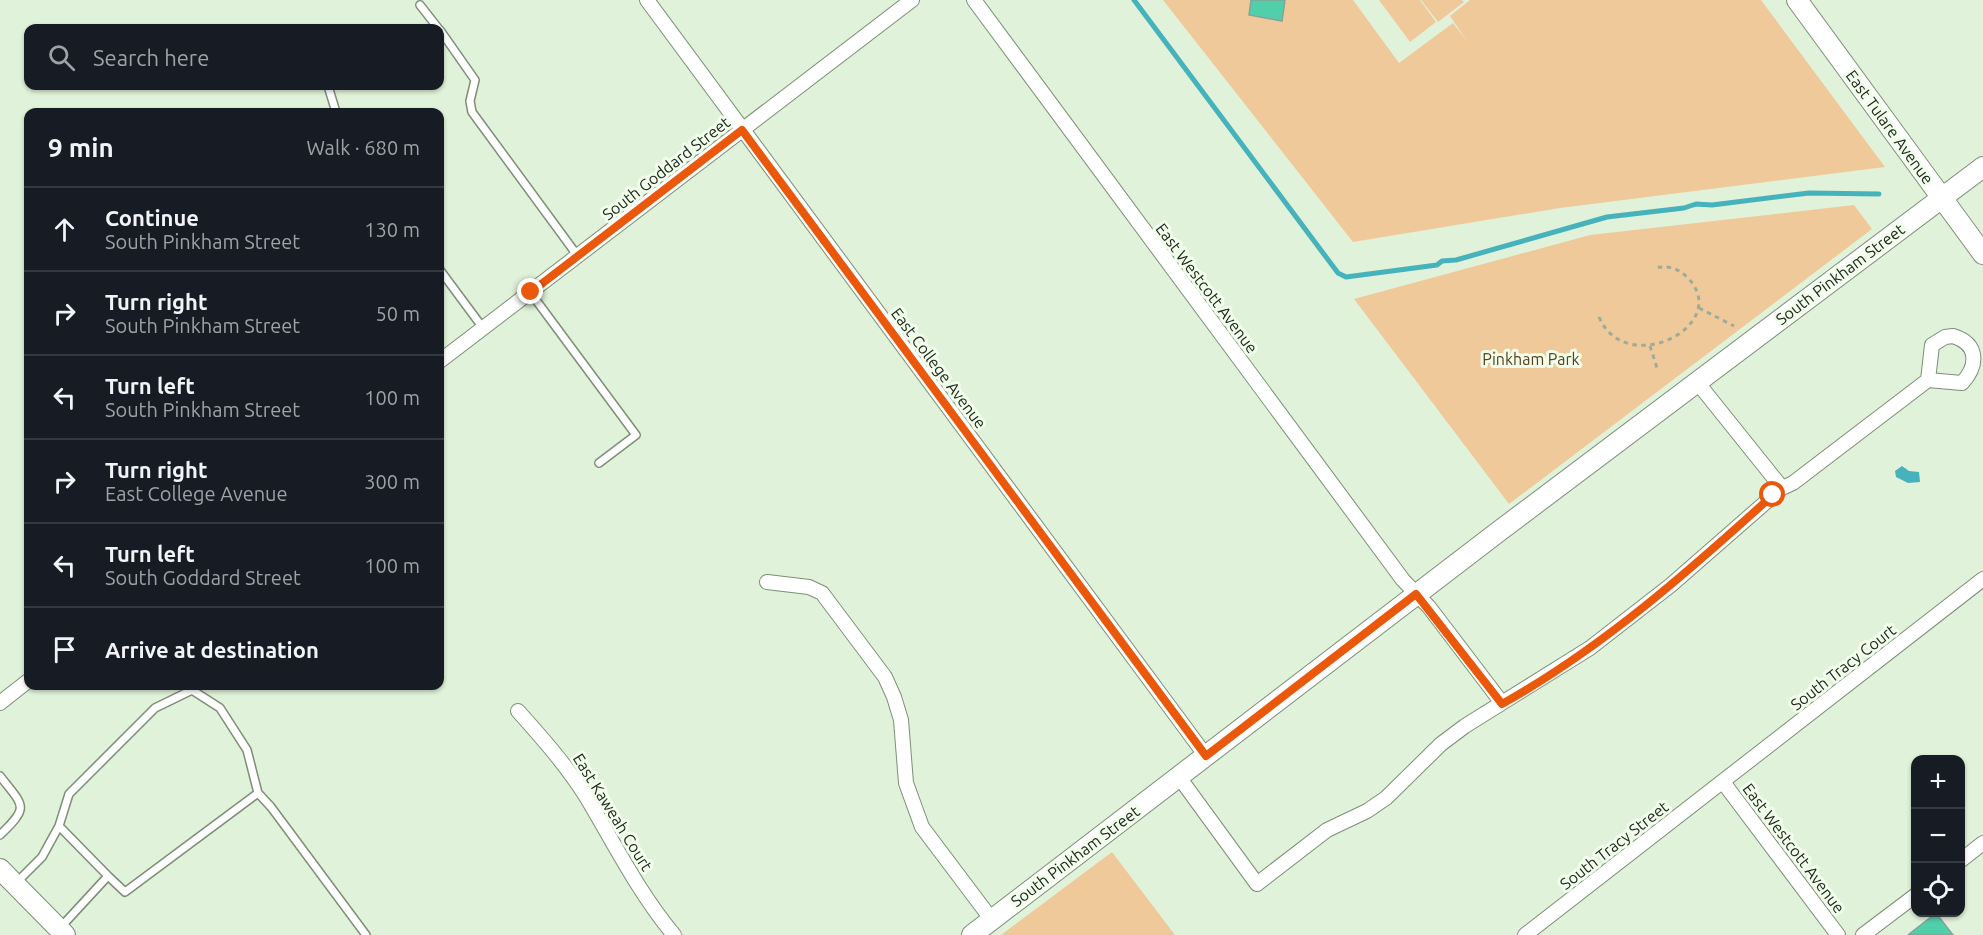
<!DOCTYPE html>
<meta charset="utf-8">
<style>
body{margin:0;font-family:Ubuntu,sans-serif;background:#242831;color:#f1f3f6}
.controls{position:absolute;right:18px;bottom:18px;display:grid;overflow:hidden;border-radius:12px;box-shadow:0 2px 4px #0004}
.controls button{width:54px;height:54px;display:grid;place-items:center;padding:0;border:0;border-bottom:2px solid #363941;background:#171b24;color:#f1f3f6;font:30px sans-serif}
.stop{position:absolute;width:18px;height:18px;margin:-14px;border:4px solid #ea580c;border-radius:50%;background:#fff}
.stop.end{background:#ea580c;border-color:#fff;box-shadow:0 2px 6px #0008}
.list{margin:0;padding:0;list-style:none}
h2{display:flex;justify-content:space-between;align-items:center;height:78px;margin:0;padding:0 24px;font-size:26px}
h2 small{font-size:20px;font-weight:400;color:#9ea1a6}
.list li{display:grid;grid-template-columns:39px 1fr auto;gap:18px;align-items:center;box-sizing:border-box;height:84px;padding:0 24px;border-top:2px solid #363941}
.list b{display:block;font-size:22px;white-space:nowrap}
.list p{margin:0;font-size:20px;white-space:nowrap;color:#9ea1a6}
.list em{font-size:20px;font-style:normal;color:#9ea1a6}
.icon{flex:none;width:33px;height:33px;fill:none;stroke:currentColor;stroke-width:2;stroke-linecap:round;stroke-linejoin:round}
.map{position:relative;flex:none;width:1983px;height:935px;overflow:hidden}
.search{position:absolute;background:#171b24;box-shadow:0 2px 4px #0004;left:24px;top:24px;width:420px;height:66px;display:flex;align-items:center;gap:15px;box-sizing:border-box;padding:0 21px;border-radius:12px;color:#9ea1a6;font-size:22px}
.panel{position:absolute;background:#171b24;box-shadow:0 2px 4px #0004;left:24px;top:108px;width:420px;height:582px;border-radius:12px}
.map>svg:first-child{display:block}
.green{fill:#f0c99b}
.water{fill:#45b2bc}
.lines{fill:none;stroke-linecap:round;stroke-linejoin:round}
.stream{stroke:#45b2bc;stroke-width:5}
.building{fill:#51cfaa;stroke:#85a398;stroke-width:1.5}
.lane-casing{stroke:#7e8e78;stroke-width:10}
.street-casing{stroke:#7e8e78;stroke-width:16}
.secondary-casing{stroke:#7e8e78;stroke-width:22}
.path{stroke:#9eab99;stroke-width:3;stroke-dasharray:4.5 4.5;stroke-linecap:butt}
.lane{stroke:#fff;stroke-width:7}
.street{stroke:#fff;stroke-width:14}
.secondary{stroke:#fff;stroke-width:20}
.route{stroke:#ea580c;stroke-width:8}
.labels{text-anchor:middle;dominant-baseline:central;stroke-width:6;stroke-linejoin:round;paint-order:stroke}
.street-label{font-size:16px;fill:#21271f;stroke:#f0feeb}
.park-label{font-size:16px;fill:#583e1c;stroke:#f0feeb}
</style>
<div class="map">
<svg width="1983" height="935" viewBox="0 0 1983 935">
<rect width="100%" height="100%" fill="#e0f2da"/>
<path class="green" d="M1163,0H1353L1399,63L1453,23L1467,41L1450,16L1470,0H1761L1885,167L1560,208L1353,242Z
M1379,0H1420L1436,22L1410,42Z
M1421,0H1462L1464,2L1438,22Z
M1854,205L1872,229L1509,504L1354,299L1590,235Z
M1112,852L1175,935H1001Z"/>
<path class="water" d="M1902,466L1909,471L1919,472L1920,482L1908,483L1896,477L1895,471Z"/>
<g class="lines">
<path class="stream" d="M1134,0L1338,273L1346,277L1437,265L1442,261L1456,260L1607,217L1684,208L1696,204L1712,205L1809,193L1879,194"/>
</g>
<path class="building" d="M1251,0H1285L1282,21L1249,15Z
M1936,913L1953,935H1908Z"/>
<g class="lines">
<defs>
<path id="lane" d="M420,5L438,28
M440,30L475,80L470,101L472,112L577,255
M328,86L336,112
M440,270L483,328
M530,292L636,435L599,463
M0,776C24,807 30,806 0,835
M59,826L108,876
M16,883L42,857L59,826L69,794L155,708L192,690L220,708L247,750L258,793
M60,928L108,876L125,892L258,793L271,807L366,935"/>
<path id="street" d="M647,0L1206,756
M974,0L1403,580L1429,607L1502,703
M1953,336C1979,344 1978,366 1962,383L1928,380L1932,345L1945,337Z
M440,361L912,0
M1697,382L1782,488
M767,582L809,587L822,593L885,677L894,697L901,720L906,783L922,827L992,920
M0,703L28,681
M518,711C543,739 567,766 587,798C615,845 639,893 674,935
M1179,777L1257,884L1327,830L1367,811L1386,798L1441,744L1465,726L1590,648L1671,585L1782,488L1793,483L1928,380
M1723,782L1838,935
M1960,861L1983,843
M1525,935L1983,579
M1863,935L1916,895"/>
<path id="secondary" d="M1797,0L1983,254
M0,869L65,935
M972,935L1498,532L1983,167"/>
</defs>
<use href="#lane" class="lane-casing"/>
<use href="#street" class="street-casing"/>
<use href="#secondary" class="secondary-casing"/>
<path class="path" d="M1699,308L1734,326
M1599,317C1626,380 1733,325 1688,278C1678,268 1668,265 1654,268
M1650,346L1657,368"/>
<use href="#lane" class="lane"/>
<use href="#street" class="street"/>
<use href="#secondary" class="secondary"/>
</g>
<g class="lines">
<path class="route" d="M531,292L742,130L1206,756L1416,594L1502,704C1602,648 1688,572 1773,495"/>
</g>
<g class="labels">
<g class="street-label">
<text transform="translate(1890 127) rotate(54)">East Tulare Avenue</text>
<text transform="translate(666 168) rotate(-38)">South Goddard Street</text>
<text transform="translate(1840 274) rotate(-37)">South Pinkham Street</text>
<text transform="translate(1207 288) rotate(53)">East Westcott Avenue</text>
<text transform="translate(939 368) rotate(53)">East College Avenue</text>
<text transform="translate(1843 667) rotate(-38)">South Tracy Court</text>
<text transform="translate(613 812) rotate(58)">East Kaweah Court</text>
<text transform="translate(1614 845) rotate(-38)">South Tracy Street</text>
<text transform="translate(1794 848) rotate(53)">East Westcott Avenue</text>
<text transform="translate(1075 856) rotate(-37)">South Pinkham Street</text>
</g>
<g class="park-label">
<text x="1531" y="359">Pinkham Park</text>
</g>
</g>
</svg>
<div class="controls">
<button>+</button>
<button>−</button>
<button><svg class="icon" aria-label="locate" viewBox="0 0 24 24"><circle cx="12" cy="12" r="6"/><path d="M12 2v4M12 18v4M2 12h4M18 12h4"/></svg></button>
</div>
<div class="stop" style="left:1773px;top:495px"></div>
<div class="stop end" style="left:531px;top:292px"></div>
<div class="search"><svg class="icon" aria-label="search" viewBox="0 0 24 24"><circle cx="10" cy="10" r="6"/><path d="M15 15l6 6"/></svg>Search here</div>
<section class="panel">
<h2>9 min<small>Walk · 680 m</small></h2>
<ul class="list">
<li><svg class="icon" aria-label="ahead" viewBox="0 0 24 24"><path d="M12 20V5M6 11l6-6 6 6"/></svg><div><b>Continue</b><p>South Pinkham Street</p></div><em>130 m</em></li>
<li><svg class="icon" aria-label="right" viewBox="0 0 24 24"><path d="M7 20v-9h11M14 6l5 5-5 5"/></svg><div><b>Turn right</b><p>South Pinkham Street</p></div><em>50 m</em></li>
<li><svg class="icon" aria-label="left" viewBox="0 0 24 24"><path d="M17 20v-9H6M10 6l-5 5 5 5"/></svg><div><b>Turn left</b><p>South Pinkham Street</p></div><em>100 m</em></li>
<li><svg class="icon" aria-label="right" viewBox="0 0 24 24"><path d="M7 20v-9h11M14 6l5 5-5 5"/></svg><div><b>Turn right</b><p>East College Avenue</p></div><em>300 m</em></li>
<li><svg class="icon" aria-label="left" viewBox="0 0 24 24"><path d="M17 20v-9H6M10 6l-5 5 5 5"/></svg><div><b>Turn left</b><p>South Goddard Street</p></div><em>100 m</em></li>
<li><svg class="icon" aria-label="arrive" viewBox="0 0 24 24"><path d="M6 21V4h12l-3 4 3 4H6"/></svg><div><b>Arrive at destination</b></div></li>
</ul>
</section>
</div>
